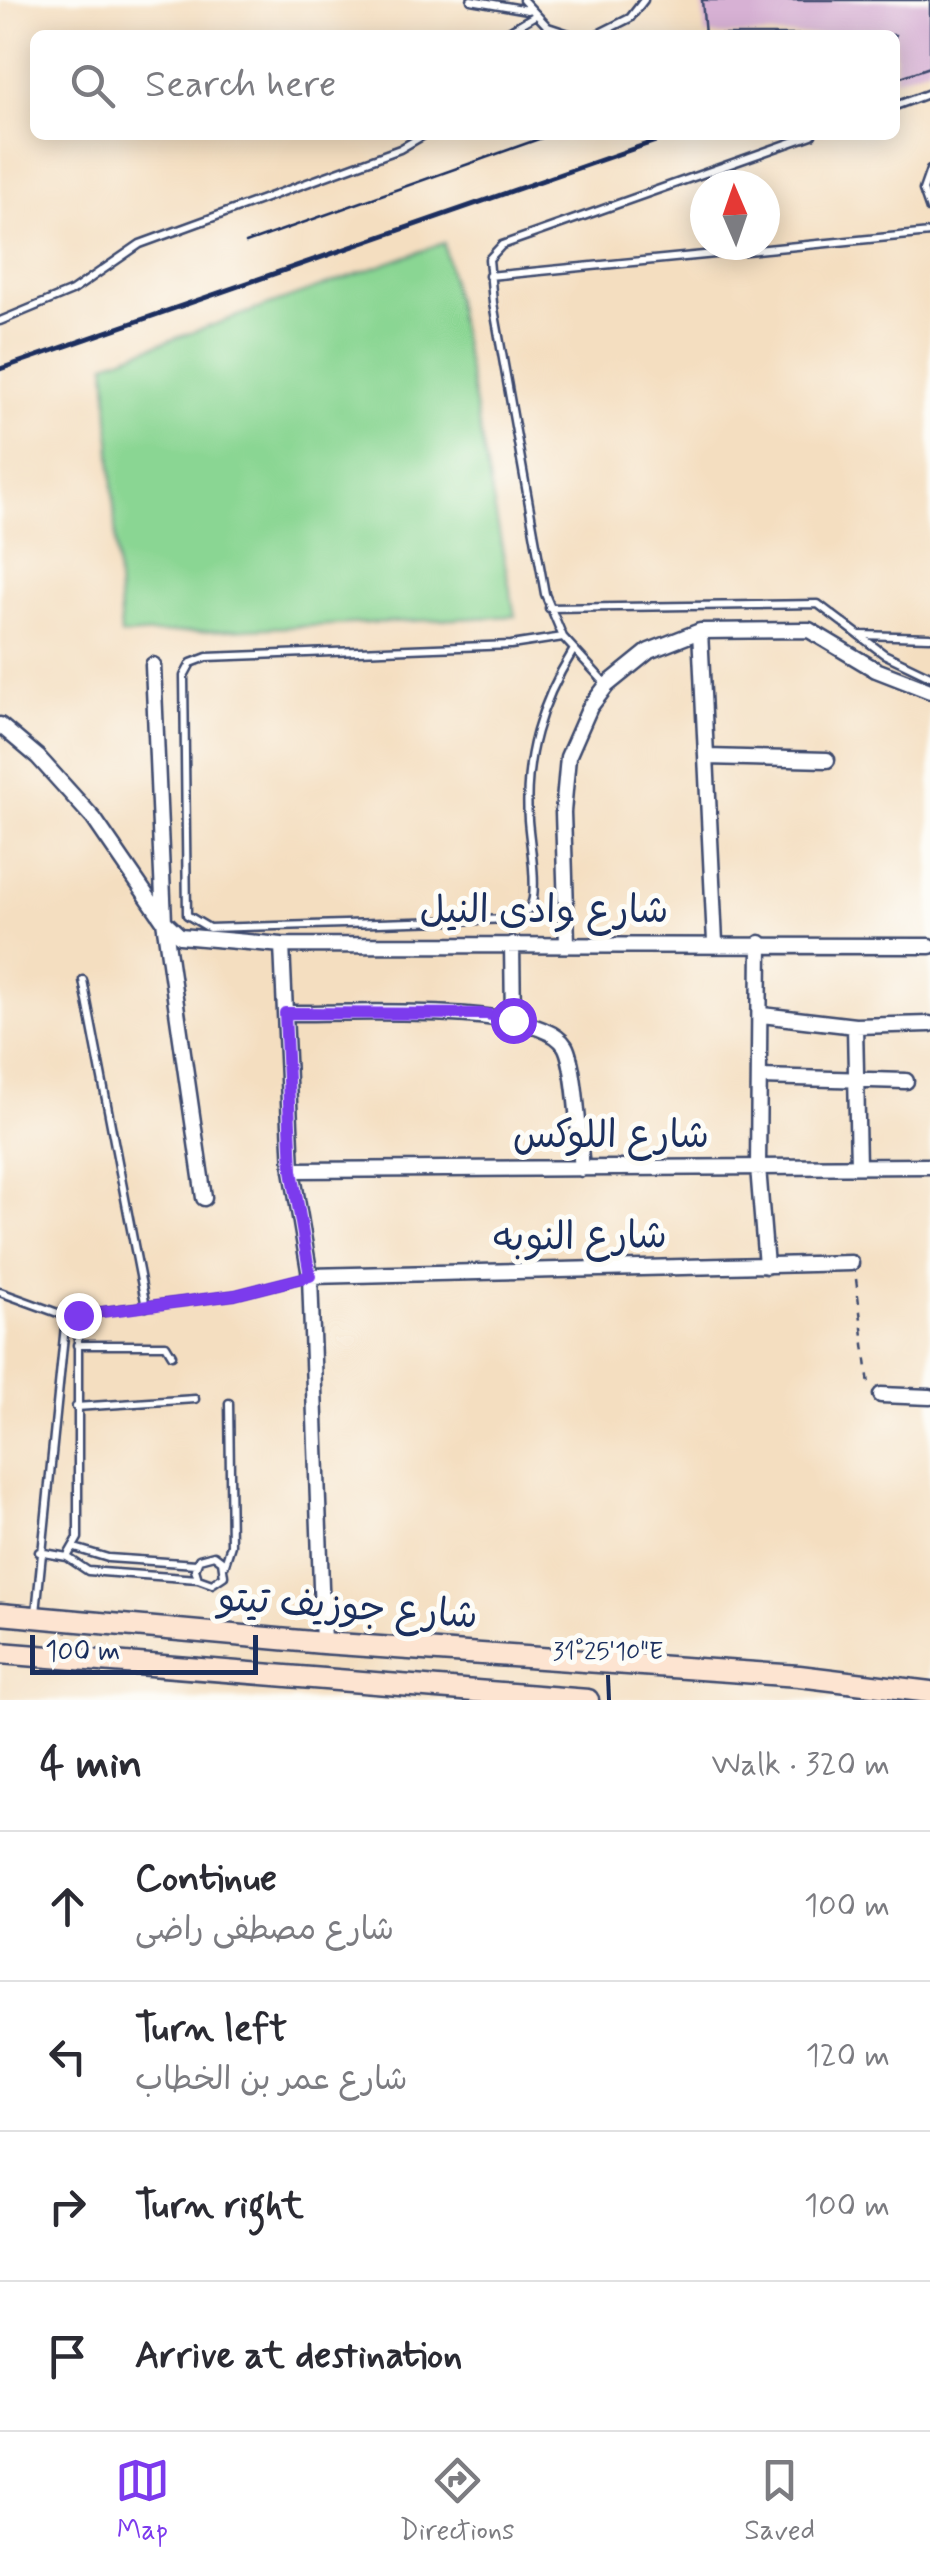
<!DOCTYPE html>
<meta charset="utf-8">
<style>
body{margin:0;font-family:Mynerve,"Playpen Sans Arabic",sans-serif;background:#f2f2f3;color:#2b2b33}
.compass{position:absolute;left:690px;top:170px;width:90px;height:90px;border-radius:50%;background:#fff;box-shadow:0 5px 25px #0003;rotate:358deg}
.scale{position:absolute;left:30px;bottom:25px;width:228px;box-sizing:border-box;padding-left:10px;border:5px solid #1b2f5e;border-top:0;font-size:28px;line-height:35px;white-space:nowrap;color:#1b2f5e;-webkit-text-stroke:8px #fdfcf7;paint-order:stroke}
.stop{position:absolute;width:30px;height:30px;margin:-22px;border:8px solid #7c3aed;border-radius:50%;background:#fff}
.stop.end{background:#7c3aed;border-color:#fff;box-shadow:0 2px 10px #0008}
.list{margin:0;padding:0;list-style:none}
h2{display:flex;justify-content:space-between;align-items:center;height:130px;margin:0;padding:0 40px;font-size:42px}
h2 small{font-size:32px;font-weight:400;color:#7c7c81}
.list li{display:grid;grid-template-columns:65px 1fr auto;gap:30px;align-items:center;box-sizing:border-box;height:150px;padding:0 40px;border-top:2px solid #e1e1e2}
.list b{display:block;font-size:38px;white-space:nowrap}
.list p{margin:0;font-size:32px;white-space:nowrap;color:#7c7c81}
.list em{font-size:32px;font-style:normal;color:#7c7c81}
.icon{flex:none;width:55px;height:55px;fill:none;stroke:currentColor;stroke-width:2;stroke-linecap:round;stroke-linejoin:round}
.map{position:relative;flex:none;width:930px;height:1700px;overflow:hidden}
.search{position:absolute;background:#fff;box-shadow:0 5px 25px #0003;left:30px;right:30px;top:30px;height:110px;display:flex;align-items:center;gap:25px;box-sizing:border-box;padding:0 35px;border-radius:15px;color:#7c7c81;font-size:38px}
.sheet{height:730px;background:#fff}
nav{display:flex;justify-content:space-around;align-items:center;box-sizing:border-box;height:140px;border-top:2px solid #e1e1e2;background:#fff;font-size:28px;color:#7c7c81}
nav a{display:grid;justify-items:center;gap:5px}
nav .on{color:#7c3aed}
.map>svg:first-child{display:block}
.green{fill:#8ad693;stroke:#528278;stroke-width:2.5}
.building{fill:#d7b1d4}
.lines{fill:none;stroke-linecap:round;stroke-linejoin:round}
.lane-casing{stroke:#3c496d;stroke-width:11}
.street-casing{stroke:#3c496d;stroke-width:19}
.secondary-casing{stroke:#3c496d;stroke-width:25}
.path{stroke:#3c496d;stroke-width:2.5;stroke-dasharray:8 8;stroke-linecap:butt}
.lane{stroke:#fff;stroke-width:6}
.street{stroke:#fff;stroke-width:14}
.secondary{stroke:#fde4d1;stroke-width:20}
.tram{stroke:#1b2f5e;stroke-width:2.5}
.rail{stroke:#1b2f5e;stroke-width:5}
.route{stroke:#7c3aed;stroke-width:12}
.ticks{fill:none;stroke:#1b2f5e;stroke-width:4}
.labels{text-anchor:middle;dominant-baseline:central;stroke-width:10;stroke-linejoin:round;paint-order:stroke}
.street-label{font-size:38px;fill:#1b2f5e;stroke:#fdfcf7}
.ticks-label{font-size:25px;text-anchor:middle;fill:#1b2f5e;stroke:#fdfcf7;stroke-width:10;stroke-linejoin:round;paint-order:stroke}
</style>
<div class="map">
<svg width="930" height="1700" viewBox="0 0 930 1700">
<rect width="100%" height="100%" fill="#fdfcf7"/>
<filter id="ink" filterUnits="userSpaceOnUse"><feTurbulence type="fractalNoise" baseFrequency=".01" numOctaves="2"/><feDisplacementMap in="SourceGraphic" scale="20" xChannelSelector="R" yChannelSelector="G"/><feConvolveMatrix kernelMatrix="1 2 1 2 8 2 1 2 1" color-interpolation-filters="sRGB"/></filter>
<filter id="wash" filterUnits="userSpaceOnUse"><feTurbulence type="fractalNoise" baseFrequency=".0048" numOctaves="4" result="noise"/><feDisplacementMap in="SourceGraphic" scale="40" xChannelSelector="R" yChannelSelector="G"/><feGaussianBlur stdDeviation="2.25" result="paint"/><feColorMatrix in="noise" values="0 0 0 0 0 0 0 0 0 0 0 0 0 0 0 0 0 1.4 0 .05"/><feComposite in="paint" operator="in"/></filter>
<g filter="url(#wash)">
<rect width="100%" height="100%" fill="#f4dec0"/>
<path class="green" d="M444,243L515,616L121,635L106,363Z"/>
<g id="blocks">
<path class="building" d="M702,0H930V67L895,79V35H705Z"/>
</g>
</g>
<g filter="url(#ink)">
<use href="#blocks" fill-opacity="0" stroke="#3c496d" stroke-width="2.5"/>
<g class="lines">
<defs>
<path id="lane" d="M471,0L528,10
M523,0L548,27L572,35
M502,35L534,16
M596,35L630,18L644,0
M895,106L930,93
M930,170L923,190L930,210
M489,276L930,233
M0,321L72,291L140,244L400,149L424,135
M549,608L818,604L884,654L930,676
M860,635L930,637
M563,637L511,645L207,657L191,663L184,676L187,915L209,928L513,919C523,915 531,910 533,898C536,874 530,845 528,820C524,758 540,704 573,651
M606,684L563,637L545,594L493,303L489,259L502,245L812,135
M83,980L146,1307
M0,1292L66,1316L235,1295L310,1276
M77,1345H166L172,1355
M76,1407L195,1399
M75,1548L108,1558L196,1564
M39,1552L67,1557L78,1538V1315
M67,1557L88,1571L198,1579L212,1584L224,1576L222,1561L214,1555L199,1559L195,1569L198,1579
M225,1564L231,1545L229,1403
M36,1613L66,1316"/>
<path id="street" d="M700,631L715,942
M153,665L164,921L180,936L282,945L930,946
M0,725L38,757L94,819L164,921L204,1198
M707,757L827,760
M567,943L563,812L568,757L590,707L607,685L649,651L700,631L809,630L876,670L930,691
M760,943L758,1167L766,1266
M512,944L513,1020
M282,945L292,1170L310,1276L323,1643
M285,1013C337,1014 538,1001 565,1046C576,1065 579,1144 582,1169
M762,1015L855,1026L930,1024
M855,1026L858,1166
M760,1077L906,1081
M292,1170L930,1166
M310,1276L851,1263
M881,1395L930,1397"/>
<path id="secondary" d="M0,1614L323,1643L799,1676L930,1692
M0,1653L588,1700"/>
</defs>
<use href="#lane" class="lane-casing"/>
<use href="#street" class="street-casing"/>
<use href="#secondary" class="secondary-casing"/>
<path class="path" d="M856,1279L869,1385"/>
<use href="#lane" class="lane"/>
<use href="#street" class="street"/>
<use href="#secondary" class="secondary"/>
<path class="tram" d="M246,243L550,135"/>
<path class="rail" d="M0,369L673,135"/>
</g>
</g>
<g class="lines" filter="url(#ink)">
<path class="route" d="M78,1315L235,1295L310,1276L292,1170L285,1013L486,1014L513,1020"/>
</g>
<path class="ticks" d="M608,1675L609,1700"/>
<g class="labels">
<g class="street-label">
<text x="544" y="911">شارع وادى النيل</text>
<text x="611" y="1136">شارع اللوكس</text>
<text transform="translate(580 1238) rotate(-1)">شارع النوبه</text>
<text transform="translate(348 1608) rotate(4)">شارع جوزيف تيتو</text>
</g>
</g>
<g class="ticks-label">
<text x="608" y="1659">31°25'10"E</text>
</g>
</svg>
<svg class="compass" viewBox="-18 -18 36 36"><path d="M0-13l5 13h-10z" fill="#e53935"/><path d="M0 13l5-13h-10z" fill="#7c7c81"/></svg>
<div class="scale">100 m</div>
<div class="stop" style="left:513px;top:1020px"></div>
<div class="stop end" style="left:78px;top:1315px"></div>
<div class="search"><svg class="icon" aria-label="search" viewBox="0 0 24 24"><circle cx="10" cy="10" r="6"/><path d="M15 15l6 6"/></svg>Search here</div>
</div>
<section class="sheet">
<h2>4 min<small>Walk · 320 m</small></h2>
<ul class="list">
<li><svg class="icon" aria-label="ahead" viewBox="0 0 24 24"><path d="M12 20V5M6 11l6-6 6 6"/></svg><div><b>Continue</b><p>شارع مصطفى راضى</p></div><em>100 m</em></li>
<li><svg class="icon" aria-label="left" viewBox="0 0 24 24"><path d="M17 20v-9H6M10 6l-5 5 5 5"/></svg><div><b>Turn left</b><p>شارع عمر بن الخطاب</p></div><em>120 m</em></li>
<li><svg class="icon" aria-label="right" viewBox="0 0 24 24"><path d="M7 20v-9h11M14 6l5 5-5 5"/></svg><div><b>Turn right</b></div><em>100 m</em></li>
<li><svg class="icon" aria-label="arrive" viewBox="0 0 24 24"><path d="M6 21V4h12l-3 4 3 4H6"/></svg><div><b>Arrive at destination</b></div></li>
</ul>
</section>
<nav>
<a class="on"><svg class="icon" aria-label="map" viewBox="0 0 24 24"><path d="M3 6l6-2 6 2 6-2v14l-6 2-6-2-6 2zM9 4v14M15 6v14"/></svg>Map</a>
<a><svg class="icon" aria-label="directions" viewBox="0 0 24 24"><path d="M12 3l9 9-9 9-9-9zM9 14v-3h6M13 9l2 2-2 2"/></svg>Directions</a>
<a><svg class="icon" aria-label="saved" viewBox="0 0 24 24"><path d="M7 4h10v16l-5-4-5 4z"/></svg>Saved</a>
</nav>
